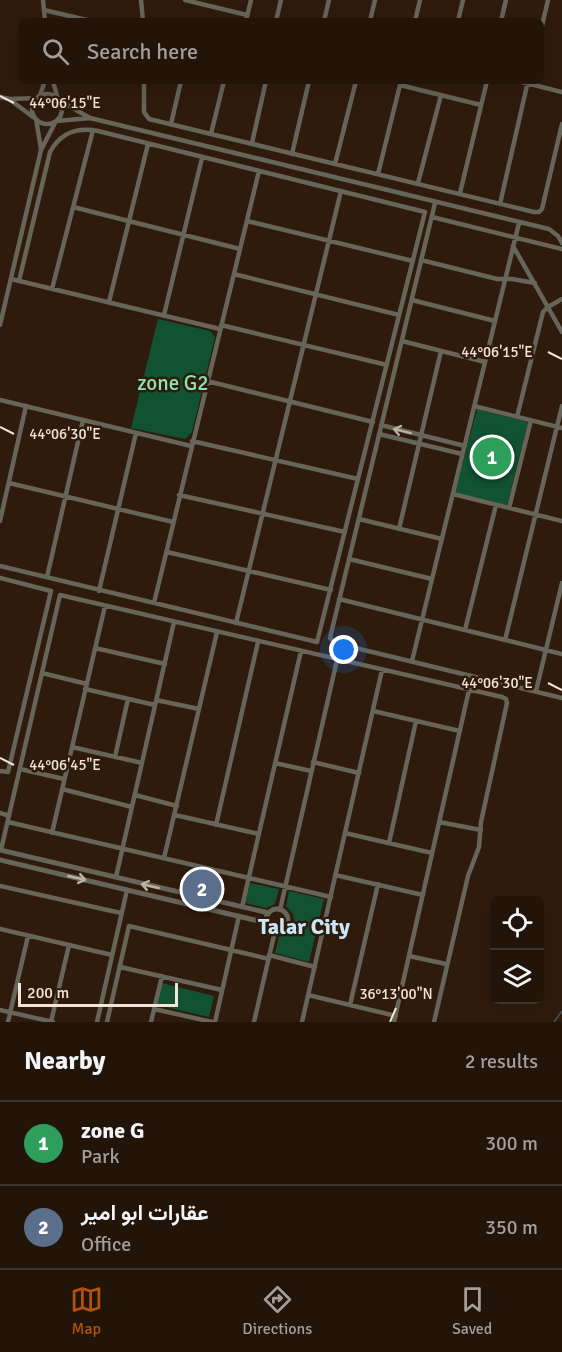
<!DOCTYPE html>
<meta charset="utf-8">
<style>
body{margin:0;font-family:Signika,Vazirmatn,sans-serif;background:#2f2117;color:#f1f3f6}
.controls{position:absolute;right:18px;bottom:18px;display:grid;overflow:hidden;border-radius:9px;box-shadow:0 6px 24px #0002}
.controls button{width:54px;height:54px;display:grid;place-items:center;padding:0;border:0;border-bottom:2px solid #40332a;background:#231409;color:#f1f3f6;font:30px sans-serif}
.scale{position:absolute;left:18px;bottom:15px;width:160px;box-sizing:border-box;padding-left:6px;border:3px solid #f2e4db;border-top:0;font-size:16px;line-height:21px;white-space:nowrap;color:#f2e4db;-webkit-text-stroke:4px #2f1b0c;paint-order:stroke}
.you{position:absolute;left:344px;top:650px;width:21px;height:21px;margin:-15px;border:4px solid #fff;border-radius:50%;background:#1a73e8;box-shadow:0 0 0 9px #1a73e833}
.badge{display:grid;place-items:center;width:39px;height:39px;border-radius:50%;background:#b45309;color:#fff;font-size:20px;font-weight:700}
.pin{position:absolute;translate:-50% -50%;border:3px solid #fff;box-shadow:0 2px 6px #0006}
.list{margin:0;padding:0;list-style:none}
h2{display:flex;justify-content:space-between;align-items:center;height:78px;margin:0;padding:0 24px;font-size:26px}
h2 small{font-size:20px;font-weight:400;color:#a39e9c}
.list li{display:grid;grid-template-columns:39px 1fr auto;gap:18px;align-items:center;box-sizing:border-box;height:84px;padding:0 24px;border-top:2px solid #40332a}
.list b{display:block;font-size:22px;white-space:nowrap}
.list p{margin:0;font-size:20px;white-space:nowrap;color:#a39e9c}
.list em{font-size:20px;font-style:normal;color:#a39e9c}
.icon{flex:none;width:33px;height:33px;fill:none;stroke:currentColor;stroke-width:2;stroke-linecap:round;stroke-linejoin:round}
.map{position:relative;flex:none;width:562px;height:1022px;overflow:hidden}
.search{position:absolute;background:#231409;box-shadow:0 6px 24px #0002;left:18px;right:18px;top:18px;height:66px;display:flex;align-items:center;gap:15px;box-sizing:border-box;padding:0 21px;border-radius:9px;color:#a39e9c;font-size:22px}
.sheet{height:246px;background:#231409}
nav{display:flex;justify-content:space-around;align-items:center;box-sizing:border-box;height:84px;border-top:2px solid #40332a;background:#231409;font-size:16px;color:#a39e9c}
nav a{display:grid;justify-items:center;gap:3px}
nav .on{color:#b45309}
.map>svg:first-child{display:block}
.green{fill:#115232}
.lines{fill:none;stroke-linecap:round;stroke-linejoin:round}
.stream{stroke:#495455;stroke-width:1.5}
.minor{stroke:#676459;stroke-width:4.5}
.tertiary{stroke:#676459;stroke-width:5}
.oneway{stroke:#bab1a7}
.ticks{fill:none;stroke:#f2e4db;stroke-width:2}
.labels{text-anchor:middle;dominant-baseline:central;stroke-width:5;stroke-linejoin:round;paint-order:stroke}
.park-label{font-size:21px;fill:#8be5b0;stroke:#2f1b0c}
.neighbourhood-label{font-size:22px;font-weight:bold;fill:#c9e7f9;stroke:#2f1b0c}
.ticks-label{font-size:15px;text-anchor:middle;fill:#f2e4db;stroke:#2f1b0c;stroke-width:5;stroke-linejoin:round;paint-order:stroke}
</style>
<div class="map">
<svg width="562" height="1022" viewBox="0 0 562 1022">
<rect width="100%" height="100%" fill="#2f1b0c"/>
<path class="green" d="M158,319L210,331L215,337L192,432L185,439L131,428Z
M477,409L528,422L507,505L455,493Z
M250,883L279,889L275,904L266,908L245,903Z
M289,891L324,899L309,962L275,953L279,937L288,933L294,924L293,914L286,906Z
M162,983L214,996L209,1017L157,1005Z"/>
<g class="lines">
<path class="stream" d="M554,1022L562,1011"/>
<path class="minor" d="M43,0L45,21
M141,0L143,21
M185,0L247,15
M44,10L91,21
M246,21L251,0
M276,21L281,0
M324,21L329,0
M370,21L375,0
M415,21L420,0
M458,21L463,0
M501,21L506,0
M541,30L548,0
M53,81L58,100
M144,81V112L149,119L534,212H539L542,209L562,124
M518,81L562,92
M400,85L481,105
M32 109a15 15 0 1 1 30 0a15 15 0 1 1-30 0Z
M0,97L9,99L39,98L45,81
M9,99L33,117
M59,100L90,118L549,229L558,236L562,243
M36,119L41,149
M57,121L90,118
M171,124L181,81
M211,134L224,81
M252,143L266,81
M292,154L309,81
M335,164L356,81
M378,174L401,81
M418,183L441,95
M460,193L487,81
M435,203L330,638L335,643L562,698
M500,204L528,81
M73,207L240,249
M432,217L562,249
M247,221L413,261
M513,246L562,332
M421,260L497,279H512L535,283
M234,274L399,315
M11,279L220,329
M52,289L93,130
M412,300L495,321
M109,302L148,144
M164,315L202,158
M0,325L41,150L56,121
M221,325L387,365
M402,341L485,362
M207,381L373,422
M0,400L191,446
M474,406L562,428
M517,417L543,312L548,307L562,299
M381,425L465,446
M379,434L462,454
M192,441L358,479
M9,483L173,522
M453,494L562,521
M179,495L345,532
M509,508L531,420
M359,519L442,539
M0,521L26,406
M399,529L441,351
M167,552L331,590
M349,559L432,579
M0,566L317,642L425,212L98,131C77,127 61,132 50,152L19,281
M47,577L83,420
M0,578L51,591L8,772L0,771
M99,591L136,433
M339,599L562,654
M154,603L259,171
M236,623L341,191
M465,630L496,505
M505,640L562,406
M95,648L165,664
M412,661L519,223
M42,673L87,684
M85,689L155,705
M536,691L562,583
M156,700L199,709
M373,711L460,731
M72,747L142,763
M115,757L128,699
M313,762L359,773
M275,763L311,771
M20,769L64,779
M62,789L132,807
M135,795L177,806
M0,813L9,816
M175,815L259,834
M8,822L331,897
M439,822L481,830
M216,825L258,642
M52,833L105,606
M345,833L432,853
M389,843L416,721
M1,850L60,595L502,697L506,699L507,703L481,822L479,847L468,876L434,1022
M164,858L217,632
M335,875L423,895
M116,877L174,622
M0,886L121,913
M242,907L301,651
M280,910L337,660
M0,929L112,955
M269,955L315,967
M409,956L446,964
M120,967L222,990
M308,995L396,1016
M350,1005L378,884
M154,1009L212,1022
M0,1010L53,1022
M8,1022L28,936
M51,1022L69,945
M97,1022L127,890
M107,1022L129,926L269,959
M151,1022L162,976
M215,1022L239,916
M254,1022L275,931
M302,1022L382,670
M394,1022L469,690"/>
<path class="tertiary" d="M0,850L269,913
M0,860L267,923
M266 920a11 11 0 1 1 22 0a11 11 0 1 1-22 0Z"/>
</g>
<defs><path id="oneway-shaft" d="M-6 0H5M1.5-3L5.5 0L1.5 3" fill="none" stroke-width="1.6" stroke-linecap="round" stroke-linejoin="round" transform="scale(1.5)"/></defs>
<g class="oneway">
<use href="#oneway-shaft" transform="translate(402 431) rotate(-166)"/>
<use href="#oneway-shaft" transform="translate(77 878) rotate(13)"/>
<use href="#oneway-shaft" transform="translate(150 886) rotate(-167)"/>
</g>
<path class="ticks" d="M0,96L14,103M548,352L562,359M0,427L14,434M548,683L562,690M0,758L14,765M390,1022L396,1008"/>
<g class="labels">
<g class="park-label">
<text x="173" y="383">zone G2</text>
</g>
<g class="neighbourhood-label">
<text x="304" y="926">Talar City</text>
</g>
</g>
<g class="ticks-label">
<text x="65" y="108">44°06'15"E</text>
<text x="497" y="357">44°06'15"E</text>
<text x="65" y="439">44°06'30"E</text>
<text x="497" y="688">44°06'30"E</text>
<text x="65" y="770">44°06'45"E</text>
<text x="396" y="999">36°13'00"N</text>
</g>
</svg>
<div class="controls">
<button><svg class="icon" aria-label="locate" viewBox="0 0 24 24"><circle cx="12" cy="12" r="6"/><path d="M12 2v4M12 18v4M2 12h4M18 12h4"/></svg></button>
<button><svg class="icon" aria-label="layers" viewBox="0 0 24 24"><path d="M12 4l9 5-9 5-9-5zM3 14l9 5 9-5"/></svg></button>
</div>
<div class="scale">200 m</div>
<div class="you"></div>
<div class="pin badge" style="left:492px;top:457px;background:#2e9e5b">1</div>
<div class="pin badge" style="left:202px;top:889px;background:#5c6f8a">2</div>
<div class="search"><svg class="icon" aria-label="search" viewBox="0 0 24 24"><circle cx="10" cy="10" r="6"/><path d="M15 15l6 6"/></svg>Search here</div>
</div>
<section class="sheet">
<h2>Nearby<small>2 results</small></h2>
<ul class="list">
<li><span class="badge" style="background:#2e9e5b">1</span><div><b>zone G</b><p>Park</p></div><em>300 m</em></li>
<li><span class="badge" style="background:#5c6f8a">2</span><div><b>عقارات ابو امير</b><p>Office</p></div><em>350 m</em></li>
</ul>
</section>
<nav>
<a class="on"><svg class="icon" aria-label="map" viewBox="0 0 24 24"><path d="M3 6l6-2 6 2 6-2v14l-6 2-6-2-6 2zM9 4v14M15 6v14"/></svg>Map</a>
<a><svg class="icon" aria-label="directions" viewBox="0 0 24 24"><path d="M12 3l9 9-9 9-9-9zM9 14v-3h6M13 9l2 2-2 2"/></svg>Directions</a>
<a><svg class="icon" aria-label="saved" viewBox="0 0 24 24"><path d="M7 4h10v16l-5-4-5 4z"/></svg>Saved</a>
</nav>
